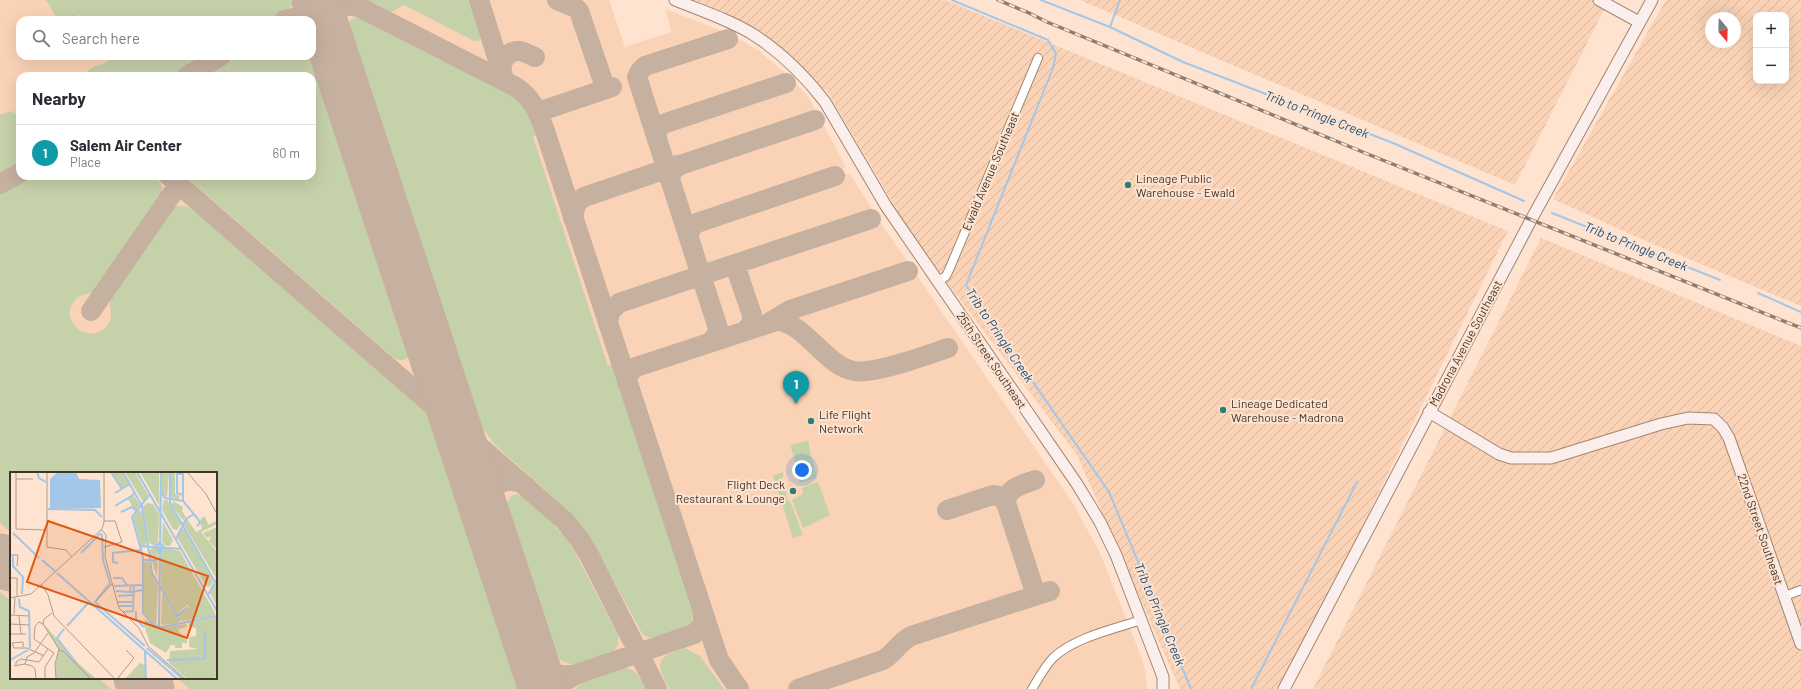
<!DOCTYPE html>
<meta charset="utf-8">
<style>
body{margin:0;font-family:Barlow,sans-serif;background:#f2f2f3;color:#2b2b33}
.controls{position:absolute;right:12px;top:12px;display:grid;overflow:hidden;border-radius:8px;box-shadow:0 4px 16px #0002}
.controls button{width:36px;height:36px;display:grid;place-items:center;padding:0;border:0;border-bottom:1px solid #e1e1e2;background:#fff;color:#2b2b33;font:20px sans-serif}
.compass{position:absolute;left:1705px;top:12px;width:36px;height:36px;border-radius:50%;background:#fff;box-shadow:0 4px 16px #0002;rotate:161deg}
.you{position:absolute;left:802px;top:470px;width:14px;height:14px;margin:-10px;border:3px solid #fff;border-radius:50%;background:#1a73e8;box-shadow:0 0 0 6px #1a73e833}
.badge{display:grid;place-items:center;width:26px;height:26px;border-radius:50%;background:#2563eb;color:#fff;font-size:13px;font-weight:700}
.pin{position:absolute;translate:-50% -33px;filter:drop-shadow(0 1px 2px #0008)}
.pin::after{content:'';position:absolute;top:21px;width:14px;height:12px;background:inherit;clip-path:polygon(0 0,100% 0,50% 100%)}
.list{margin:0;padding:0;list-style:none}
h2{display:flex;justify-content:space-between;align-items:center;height:52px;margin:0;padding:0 16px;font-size:17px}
h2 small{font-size:13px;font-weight:400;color:#7c7c81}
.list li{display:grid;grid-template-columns:26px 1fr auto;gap:12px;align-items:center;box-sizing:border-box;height:56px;padding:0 16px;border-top:1px solid #e1e1e2}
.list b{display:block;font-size:15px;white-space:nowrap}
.list p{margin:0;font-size:13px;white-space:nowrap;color:#7c7c81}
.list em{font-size:13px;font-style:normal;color:#7c7c81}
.icon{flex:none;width:22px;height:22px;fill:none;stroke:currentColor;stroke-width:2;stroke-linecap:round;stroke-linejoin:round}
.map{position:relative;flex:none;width:1801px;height:689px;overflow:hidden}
.search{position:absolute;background:#fff;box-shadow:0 4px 16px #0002;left:16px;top:16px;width:300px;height:44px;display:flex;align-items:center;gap:10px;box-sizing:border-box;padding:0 14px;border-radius:12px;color:#7c7c81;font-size:15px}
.panel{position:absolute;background:#fff;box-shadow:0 4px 16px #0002;left:16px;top:72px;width:300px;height:108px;border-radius:12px}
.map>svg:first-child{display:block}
.built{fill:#fad3b6;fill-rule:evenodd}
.industrial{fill:url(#industrial-furrows);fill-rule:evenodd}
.grass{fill:#c5d1a9}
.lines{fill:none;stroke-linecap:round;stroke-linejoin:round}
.stream{stroke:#a2c7e9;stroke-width:2}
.taxiway{stroke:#c6b0a0;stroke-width:20}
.runway{stroke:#c6b0a0;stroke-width:49}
.street-casing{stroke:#a3856f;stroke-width:10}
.secondary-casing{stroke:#a3856f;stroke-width:13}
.street{stroke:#fff;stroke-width:8}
.secondary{stroke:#fbefee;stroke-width:11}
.rail-casing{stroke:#907d70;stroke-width:3.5}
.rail{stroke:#fde3d0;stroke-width:2;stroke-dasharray:6;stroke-linecap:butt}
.poi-dot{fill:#357b71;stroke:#fde3d0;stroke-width:1.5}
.labels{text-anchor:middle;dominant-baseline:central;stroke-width:4;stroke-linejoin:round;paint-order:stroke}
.street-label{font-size:12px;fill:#42352c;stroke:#fde3d0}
.poi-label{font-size:12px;fill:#42352c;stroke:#fde3d0;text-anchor:start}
.water-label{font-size:13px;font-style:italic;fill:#174f7b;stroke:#fde3d0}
.inset-river{fill:none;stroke:#a2c7e9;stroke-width:2}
.inset-road{fill:none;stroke:#b29d8e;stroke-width:1}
.view{fill:#e0570e;fill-opacity:0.15;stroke:#e0570e;stroke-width:2}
.inset-edge{fill:none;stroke:#42352c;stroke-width:2}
</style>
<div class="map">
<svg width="1801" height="689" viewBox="0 0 1801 689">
<defs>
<pattern id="industrial-furrows" width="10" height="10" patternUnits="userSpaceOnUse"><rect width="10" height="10" fill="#fad3b6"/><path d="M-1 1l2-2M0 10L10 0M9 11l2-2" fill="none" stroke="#d8b69d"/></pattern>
</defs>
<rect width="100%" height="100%" fill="#fde3d0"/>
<path class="built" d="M0,0H609L625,47L671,32L666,9L732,35L758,50L790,77L809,98L846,167L843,168L845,174H850L877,217L1074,505L1100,553L1141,656L1146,673L1147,689H0ZM20,20H312V56H20ZM20,76H312V176H20ZM11,473H216V678H11Z"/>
<path class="industrial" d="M691,0H945L1508,231L1282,689H1180L1077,455L913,237L827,91Z
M1080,0H1609L1515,185Z
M1666,0H1801V306L1639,238L1553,199ZM1756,15H1786V81H1756ZM1711,18H1735V42H1711Z
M1541,238L1801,346V689H1313Z"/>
<path class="grass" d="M46,0H312L292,6L268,20H84L80,15L58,20Z
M362,0H474L484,35L479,41H474L404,5L390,13Z
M358,17L508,92C527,104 530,115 537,135L533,137L608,366L612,365L694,613C693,618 691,623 687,627C677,636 654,641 643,635L591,539L570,512L496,446L468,409L345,35C345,26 348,19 358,17Z
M312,43L412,347L411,354C407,360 401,362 394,358L185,176H312V76H204L239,56H312Z
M109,56H206L171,76H82L93,67L107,62Z
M11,111L20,116V163L0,175V115Z
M31,176H155C162,183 165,191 160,201L100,289C92,294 82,293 75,300C56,321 93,349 109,323C114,314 108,305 110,296L167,212C184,197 195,212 209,223L427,414L441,433L525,689H190L177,678H216V473H11V533L0,523V194Z
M807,441L809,442V447L817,478L800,483L795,468L797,466L790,445Z
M783,472V478H781L788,501H790L803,535L793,538L773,476Z
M818,482L830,515L803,528L792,500L803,494L802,488Z
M516,494L522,496L551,522L568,540L577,556L618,635V645L613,652L574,665L562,661L545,641L506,524L508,501L511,496Z
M0,592L11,601V678H98L111,689H0Z
M685,648L700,656L724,689H669C655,662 656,657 685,648Z
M624,668C637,669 640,678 646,689H575L582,682Z"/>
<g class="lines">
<path class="stream" d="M952,0L1048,40L1056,54L1053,68L966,285L1109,492L1191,689
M1041,0L1110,27L1183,62L1393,143L1524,201
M1110,27L1120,0
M1552,213L1720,280
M1758,293L1801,312
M1251,689L1357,482"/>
<path class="taxiway" d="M479,0L504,79L507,82
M557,0L576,8L579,11L604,84L603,88L599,91
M284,20L297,17L308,20
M312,22L326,31C332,14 339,0 361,8L516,87C531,97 538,111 544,128L719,660L739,689
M502,72C500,61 508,50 520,51C525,52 530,55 535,57
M187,76L221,56
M541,119V114L544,110L612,87
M657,140C656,132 658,126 666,123L786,83
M169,176L565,521L580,540L589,555L657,689
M670,180L672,171L680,165L815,120
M0,184L20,173
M573,218L576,204L584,197L678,165
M689,237L690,229L697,223L835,176
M729,266L871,219
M91,311L179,184
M770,322L790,310L908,271
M608,324L610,312L619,303L729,266L733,267L737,271L752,315V323L745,331
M710,342L716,337L718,328L637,77L640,71L645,66L728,39
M627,383L629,373L636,367L776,321C804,321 825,366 854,371C874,375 927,355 948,348
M1006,503C1007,487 1022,485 1035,480
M947,510L993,495C999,495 1003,498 1006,503L1036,595
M487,519C487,513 484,507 486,500C490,482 511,476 526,486
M529,647C533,651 533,657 537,661C546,674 562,677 577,674
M558,689L564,682L577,674L694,634L703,624V613
M798,689L883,660C894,654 899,642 911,636L1050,591"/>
<path class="runway" d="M316,0L543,689
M0,558L11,567
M138,678L150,689"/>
<defs>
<path id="street" d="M938,281L946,276L949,270L1038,58
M1785,596L1801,590
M1032,689C1038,679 1045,666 1053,658C1073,638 1114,629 1141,620"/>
<path id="secondary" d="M675,0C702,11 730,20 754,35C782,53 805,76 825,102L886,206L1077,484L1100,522L1116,555L1163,677V689
M1599,0L1639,22
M1429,412L1499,454L1511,458H1551L1661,424L1688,418L1714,419L1723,428L1729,438L1801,644
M1284,689L1531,220L1652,0"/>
</defs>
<use href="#street" class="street-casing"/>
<use href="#secondary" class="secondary-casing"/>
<use href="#street" class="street"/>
<use href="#secondary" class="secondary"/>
<defs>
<path id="rail" d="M998,0L1029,13L1047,22L1370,155L1801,328"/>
</defs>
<use href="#rail" class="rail-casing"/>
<use href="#rail" class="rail"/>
</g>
<g class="poi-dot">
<circle cx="1128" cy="185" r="4"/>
<circle cx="1223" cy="410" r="4"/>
<circle cx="811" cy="421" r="4"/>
<circle cx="793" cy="491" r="4"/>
</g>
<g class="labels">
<g class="street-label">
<text transform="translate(990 171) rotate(-67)">Ewald Avenue Southeast</text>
<text transform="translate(1465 343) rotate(-62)">Madrona Avenue Southeast</text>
<text transform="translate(992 360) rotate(56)">25th Street Southeast</text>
<text transform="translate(1761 529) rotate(71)">22nd Street Southeast</text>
</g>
<g class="poi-label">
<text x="1136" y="178">Lineage Public<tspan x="1136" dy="14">Warehouse - Ewald</tspan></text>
<text x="1231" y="403">Lineage Dedicated<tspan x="1231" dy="14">Warehouse - Madrona</tspan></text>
<text x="819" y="414">Life Flight<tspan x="819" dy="14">Network</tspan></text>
<text x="785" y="484" text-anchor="end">Flight Deck<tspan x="785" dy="14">Restaurant &amp; Lounge</tspan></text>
</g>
<g class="water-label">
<text transform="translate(1317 114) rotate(21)">Trib to Pringle Creek</text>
<text transform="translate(1636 246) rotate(22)">Trib to Pringle Creek</text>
<text transform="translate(1000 335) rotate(56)">Trib to Pringle Creek</text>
<text transform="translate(1160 614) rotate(67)">Trib to Pringle Creek</text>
</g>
</g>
<g transform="translate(10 472)">
<rect width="207" height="207" fill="#fde3d0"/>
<path d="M102,0H112L119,13L111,17ZM115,0H125L138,23L134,31ZM130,0H149V33L139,15ZM152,0H159L157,25L152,21ZM161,0H165V22L170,24L168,28L161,25ZM124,24L130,33L125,39L118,27ZM154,28H157L171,52L167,58L163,57L152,38ZM163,29L173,35L172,39L176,45L173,48L162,33ZM137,31L143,32L149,42L148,69L145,74L139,71L133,35ZM129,38L132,40L137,70L134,74L131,73L123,45ZM194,44L199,53L205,49L207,52L191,60L207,80L206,106L174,53L177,47L186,60L192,57L190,48ZM153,50L163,68L160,74L154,73L152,69ZM207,55V78L199,69L201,64L197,66L193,61ZM174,57L202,106L203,110L200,115L196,114L167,65L170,58ZM139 81a5 5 0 1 1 10 0a5 5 0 1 1-10 0ZM155,76L170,79L205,141L204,144L171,149L169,143L180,135L177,133L167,142L151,115V80ZM138,89L148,115L146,153L133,139L134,90ZM142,89H147L148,92L147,106ZM207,109V134L200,121ZM152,121L169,149L168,151L151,153ZM207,145V207L206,204L204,207H177L159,191L160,179L188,177L179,175V165L186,164V156L179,155V151ZM135,147L147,156L176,152L177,155L169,157V160L177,168V171H172V176H165V173H161L156,181L140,171L134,153ZM130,191L135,193V207H115Z" fill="#c5d1a9"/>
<path d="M33,151L67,190L86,207H46L45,195L49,178Z" fill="#c5d1a9"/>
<path d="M48,0H66L69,7L90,8L91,36L40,37V7Z" fill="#a2c7e9"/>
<path class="inset-river" d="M27,0L29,6L36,10M101,0L112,17M113,0L132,34L142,101L170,149M127,0L207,139M160,0V31L205,110M151,20L155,26L173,29M105,21L120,12M140,22L122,45L133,85V141L145,154L152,155L207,144M173,23L167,21V2H173V29L188,47L190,51L187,54M105,34L123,23L124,20M38,37L85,38L92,45M111,40L122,35L127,39M3,61L29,86M92,62L93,88L100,111L85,130L135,174M166,67L176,47L184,42M150,70L154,75L150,80L145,75ZM130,74L172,77M71,81L91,61M102,81L131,78M103,81V90L108,91M3,84V94L13,105L12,122M32,88L45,99M134,88H147L150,84M47,101L167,207M103,106H112L117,113M121,113L120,120L133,118M104,114L132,113M106,119L120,120M198,123L207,107M108,124L123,123M9,127L10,135L19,139L20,176M108,130H123M109,134H122M126,139V147L134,155M113,140L123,139L124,113M167,144L178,135M57,154L79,130M149,156L151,0M54,157L47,166L67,192M137,176L173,207M135,179L136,207M195,187V159M0,188L18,178M157,188L194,187"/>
<path class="inset-road" d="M6,0V57L36,58M37,0V75L56,78L62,85M177,0L196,22L207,42M6,7H23M94,49H105L112,70L94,75M91,57L96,63L95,85L109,136L129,156L138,174L175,207M0,83H8L7,94M0,106H7V124M32,113L38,123L44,144L105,207M0,126L21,122L92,57L94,50V0M86,129L102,112M42,141L34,147L33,152L49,177L45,192L46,207M4,142L5,126M0,143L19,144M9,144L11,162M0,152L19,153M33,152L29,150L25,154L24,167L44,181L35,195V207M0,162H16M13,175V170L2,171L4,176H17L34,184M49,178L53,179L81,207M15,192L17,185L24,181L38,161M6,193V190L11,187L29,190L38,177M4,194L15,192L22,194L25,197L26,207M107,207L124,186L116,178"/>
<path class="view" d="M38,49L198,104L177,166L17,110Z"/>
<rect width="207" height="207" class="inset-edge"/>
</g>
</svg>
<div class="controls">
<button>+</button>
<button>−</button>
</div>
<svg class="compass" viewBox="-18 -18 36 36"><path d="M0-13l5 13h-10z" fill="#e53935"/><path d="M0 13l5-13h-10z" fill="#7c7c81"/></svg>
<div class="you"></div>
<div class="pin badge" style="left:796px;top:404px;background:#0f9aa8">1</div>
<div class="search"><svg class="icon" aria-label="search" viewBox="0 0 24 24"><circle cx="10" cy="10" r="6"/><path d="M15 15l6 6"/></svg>Search here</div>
<section class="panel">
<h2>Nearby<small></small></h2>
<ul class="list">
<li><span class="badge" style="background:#0f9aa8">1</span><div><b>Salem Air Center</b><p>Place</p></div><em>60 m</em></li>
</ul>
</section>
</div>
